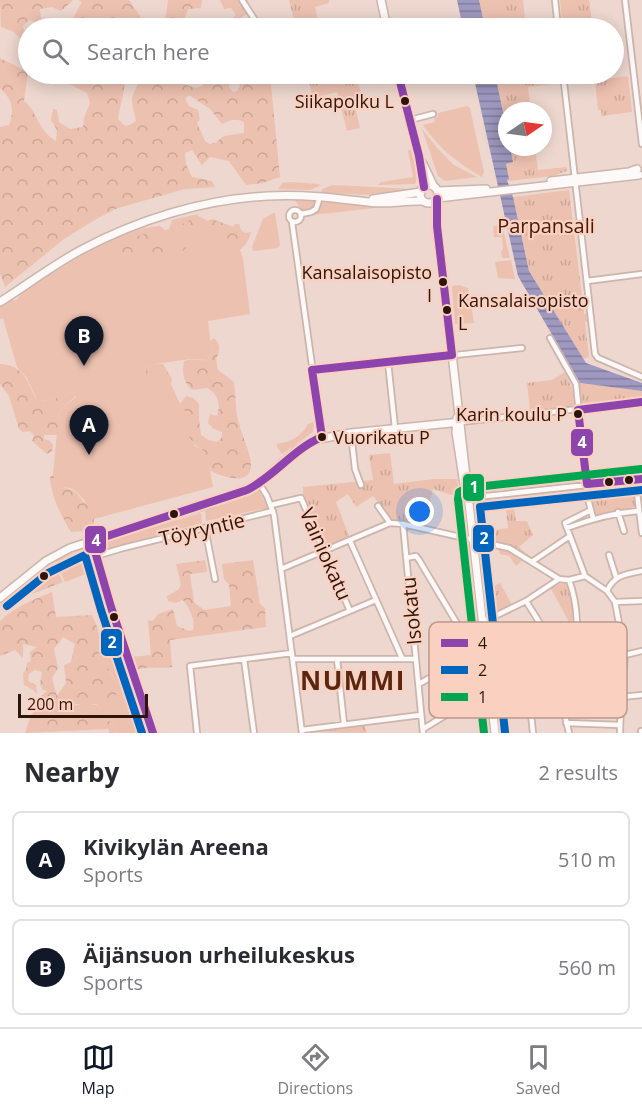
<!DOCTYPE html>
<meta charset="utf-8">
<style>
body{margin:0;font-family:"Open Sans",sans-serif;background:#f7f7f7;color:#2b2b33}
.compass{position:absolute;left:498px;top:102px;width:54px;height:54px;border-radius:50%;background:#fff;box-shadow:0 3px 15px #0003;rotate:77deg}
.scale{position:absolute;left:18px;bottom:15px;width:130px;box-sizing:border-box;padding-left:6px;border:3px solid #2d150b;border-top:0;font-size:16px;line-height:21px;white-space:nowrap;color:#2d150b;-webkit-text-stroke:4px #fad1c1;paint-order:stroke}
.you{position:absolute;left:420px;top:512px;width:21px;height:21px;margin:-15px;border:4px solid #fff;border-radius:50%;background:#1a73e8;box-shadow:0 0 0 9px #1a73e833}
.badge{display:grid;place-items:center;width:39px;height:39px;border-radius:50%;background:#111827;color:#fff;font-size:20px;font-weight:700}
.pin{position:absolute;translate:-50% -50px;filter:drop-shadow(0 2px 3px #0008)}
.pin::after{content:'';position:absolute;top:32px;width:21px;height:18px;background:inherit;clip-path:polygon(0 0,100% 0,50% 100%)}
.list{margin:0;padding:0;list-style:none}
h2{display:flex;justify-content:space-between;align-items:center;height:78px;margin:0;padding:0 24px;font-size:26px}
h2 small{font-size:20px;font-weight:400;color:#7c7c81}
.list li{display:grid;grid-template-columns:39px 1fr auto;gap:18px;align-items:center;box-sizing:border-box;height:96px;margin:0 12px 12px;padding:0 12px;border:2px solid #e1e1e2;border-radius:9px}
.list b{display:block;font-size:22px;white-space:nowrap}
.list p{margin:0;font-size:20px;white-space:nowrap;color:#7c7c81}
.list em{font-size:20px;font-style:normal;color:#7c7c81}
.icon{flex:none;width:33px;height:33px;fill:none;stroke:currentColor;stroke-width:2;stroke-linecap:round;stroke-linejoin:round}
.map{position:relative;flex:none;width:642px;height:733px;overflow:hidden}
.search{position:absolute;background:#fff;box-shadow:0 3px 15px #0003;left:18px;right:18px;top:18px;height:66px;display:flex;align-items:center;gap:15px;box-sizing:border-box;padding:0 21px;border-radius:33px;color:#7c7c81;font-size:22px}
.sheet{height:294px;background:#fff}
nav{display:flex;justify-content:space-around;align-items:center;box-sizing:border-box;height:84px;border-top:2px solid #e1e1e2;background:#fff;font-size:16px;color:#7c7c81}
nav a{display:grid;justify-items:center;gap:3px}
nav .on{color:#111827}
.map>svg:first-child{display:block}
.green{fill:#ecc1b0}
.forest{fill:url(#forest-crowns);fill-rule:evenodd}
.park{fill:url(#park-tufts)}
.water{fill:url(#water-rules)}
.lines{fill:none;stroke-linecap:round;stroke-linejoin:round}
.minor-casing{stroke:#cbb5ac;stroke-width:8}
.secondary-casing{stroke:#cbb5ac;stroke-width:10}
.minor{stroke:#fcf9f8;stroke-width:4.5}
.secondary{stroke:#fcf9f8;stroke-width:7}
.bus-1-casing{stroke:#fad1c1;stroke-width:12}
.bus-2-casing{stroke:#fad1c1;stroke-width:12}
.bus-3-casing{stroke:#fad1c1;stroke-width:12}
.bus-1{stroke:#8e44ad;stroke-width:8}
.bus-2{stroke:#0065bd;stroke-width:8}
.bus-3{stroke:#00a651;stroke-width:8}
.bus-dot{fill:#2d150b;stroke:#fad1c1;stroke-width:2}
.labels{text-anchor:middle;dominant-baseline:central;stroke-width:4.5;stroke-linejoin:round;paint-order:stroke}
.bus-label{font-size:18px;fill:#2d150b;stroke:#fad1c1;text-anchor:end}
.park-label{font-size:20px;fill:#471b07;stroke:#fad1c1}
.street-label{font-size:20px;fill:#2d150b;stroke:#fad1c1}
.district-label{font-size:26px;font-weight:bold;letter-spacing:1.5px;fill:#5b260f;stroke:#fad1c1}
.key{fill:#fad1c1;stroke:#bc998a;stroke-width:1.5}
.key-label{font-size:16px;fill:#2d150b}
.line-badge{stroke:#fad1c1;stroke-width:2}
.badge-label{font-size:16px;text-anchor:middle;font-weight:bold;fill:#fff}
</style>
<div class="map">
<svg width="642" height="733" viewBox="0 0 642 733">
<defs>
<pattern id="forest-crowns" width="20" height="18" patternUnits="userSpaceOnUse" patternTransform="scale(1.5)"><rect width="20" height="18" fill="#ecc1b0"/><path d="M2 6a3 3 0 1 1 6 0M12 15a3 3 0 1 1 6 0" fill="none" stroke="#cba596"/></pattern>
<pattern id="park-tufts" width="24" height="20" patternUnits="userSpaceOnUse" patternTransform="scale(1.5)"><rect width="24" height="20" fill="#ecc1b0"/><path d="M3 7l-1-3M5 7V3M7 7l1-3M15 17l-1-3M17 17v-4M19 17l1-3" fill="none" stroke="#cba596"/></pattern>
<pattern id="water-rules" width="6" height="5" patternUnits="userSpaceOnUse" patternTransform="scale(1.5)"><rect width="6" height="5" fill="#9f99c1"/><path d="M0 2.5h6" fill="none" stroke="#827c9b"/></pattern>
</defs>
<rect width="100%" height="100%" fill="#edd7ce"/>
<path class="green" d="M467,106L470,108L484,172L482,177C455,161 441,150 423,125L435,122L434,118L438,117V113Z
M422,129L438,149L454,165L477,177L445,181L438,176Z
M411,149L418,175L415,184L378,185L381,182L413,177L408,151Z
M290,182L318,184L321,185L310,190L278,189L282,183Z
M333,185L411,189L412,191L374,195L321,193L322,189Z
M294,199L384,206V207L303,216L304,213Z
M273,213H275L280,245L277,248L253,251L252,247L263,219Z
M198,214V216L208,221L212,219L233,227L243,259L250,314L208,321L212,353L209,360L190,359L155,364L146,368V373C153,375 165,384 171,384L180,404L185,411V421L195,446L204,451L208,459L213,487L94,519V510C86,504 79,492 72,489C67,486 62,489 57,484C55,482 54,479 53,475L59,411L76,397L74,392L51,400L37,401L27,378L17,367L3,318L0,319V307L12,299L15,301C17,299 19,297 21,294C26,289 34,285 40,281C72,261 122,228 160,226L165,230L169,229L172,220Z
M502,225L510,258H502L501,251L503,250L502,237H494L493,226Z
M511,260L515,279L498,278L495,262Z
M459,285L468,288L474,323L455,324L452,288V286Z
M314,422L313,432L282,454L277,447V444C291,442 302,436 308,424Z
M259,490L268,509L267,511L261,509L206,521L205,510L239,499Z
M201,513L202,523L99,551L98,547L103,542Z
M84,548L91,572L65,582L56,561Z
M108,621L112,623L149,733H144C129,696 115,660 108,621Z
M108,635L119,678L140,733H117L112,722L104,719H73L70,712L71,707L83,703L96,705L117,693C118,677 107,671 102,657C100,651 100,644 100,638Z"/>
<path class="forest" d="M0,0H73L61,11L52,7L40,9L41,19L39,23L29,20L23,26L27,39L26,46L14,32L1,27Z
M78,0H129L140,16L141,28H78L72,20L82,2Z
M168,0H202L201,8L188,9L183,23L188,28H164Z
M220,0H240L247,14L242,17L246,28H227L228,24L236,15L231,8L224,9Z
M0,58L28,72L24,101C39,113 37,130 56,141L57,130L51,120L53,109L57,110L59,122L70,129L83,127L84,118L90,103L87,93L49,74H127L124,77C126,91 120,104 118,119L125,126L130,125L136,121C135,115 132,106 132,99C134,88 140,87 136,74H184L183,84L196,88L201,86L213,74H232L229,87L233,92L237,91L240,86L238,74H270L280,177L263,183L246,185L229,161L210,157L202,165L192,150L185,153L186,164L192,177L212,181L215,187L185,189L118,208L98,218L64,239L5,287L0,274V127L9,125C15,110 12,99 0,88ZM189,95L210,109L222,124C230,120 235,118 244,122V133L224,136L215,143L209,144L205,141L197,123L200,119L198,110L189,106L185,99Z
M198,216L208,221L212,219L233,227L235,224H239L241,230L245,233L251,232C248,244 242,251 230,253L226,249L222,231L186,235L184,236L186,248L183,251C173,227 177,226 198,216Z
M156,230L162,234L167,247L171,248V252L107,261L109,258L104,250L105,247Z
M214,338C221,344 220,351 216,359L218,370L234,382C236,395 235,408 238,420C241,433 247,445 250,457C257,487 227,479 211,471L204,451C188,442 184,428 185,411L180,404L186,396L193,398L199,404V419L201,435L208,440L217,442L222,437V432L214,429L208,423L210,414L217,416C221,404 218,395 208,388L192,390C183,381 182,374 184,361C192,358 200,361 209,360L212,353L210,341Z
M0,364C26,366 26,381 37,401L51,400L74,392L76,396L59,411L57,435H44V439L50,441L53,445L52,451L47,454L32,441L34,436L30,431L23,432L19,429L9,396L0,384Z
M155,364H163L172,379L171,384C163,384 160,377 150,377L146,373V368Z
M53,475C59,494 73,482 83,502L89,503L94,510V524L81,531L71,532C61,515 51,497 50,477Z
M205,560L207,572L190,574L194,602L204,610L231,606L229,585L224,579L222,564L253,560L260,604L265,608L266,627L170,640L172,667C160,669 147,666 135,670L131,657L151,655L148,620L153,621L158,614L173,609L177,626L189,631L193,630C196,621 189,607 183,600L175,603L168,601L167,596L178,590L181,585L176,564Z
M53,564L63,582L27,596L24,585Z
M52,592L56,617L92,615L98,629L102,658L117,684V693L109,704H76L71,707L70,712L73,719H104L112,722L117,733H110L108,729L25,733L31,715L40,705L41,696L47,691L43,690L40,684L42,672L35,670L29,674L28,681L36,685L37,694L32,689L24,685L23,673L26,670L27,663L31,661L30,652L37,647L23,644V658L15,650L0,656V621C16,606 33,600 52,592ZM63,637L75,644L71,662L64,665L66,683L57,696L52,678L58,668L54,649Z"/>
<path class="park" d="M289,0H329V3L315,7L320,28H296Z
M479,0H523L526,28H485Z
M560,0H589L593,28H563Z
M307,74H356L364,105L355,107L360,128L347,131L337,92L313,98Z
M495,74H532L533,77L560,75L561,83L528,87L531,111H507V131Z
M628,76L632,112L602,116L601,110H598L595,80Z
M510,147H535L538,170L567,167V171L552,176L508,181L506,164L513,161Z
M569,190L584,314H588L589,321L585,322L589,357L583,359L529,271L513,197Z
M565,372L573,391L574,406L530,411L527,383L552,380Z
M580,383L642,391V399L580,406Z
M390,453L394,484L434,479H457L459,494L451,495L433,489L425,526L391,519L373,496L356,507L348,494L336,502L350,538L326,548L303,494V487L373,480L369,455Z
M638,483L639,491H642V512L639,506L598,514L594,513L591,488Z
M513,499L516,521H527L533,535L519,547L529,556L526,560L524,559L516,566L509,556L500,554L498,549L486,546L492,587L500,583L512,605L488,616L480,538L493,540L494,530L508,528L505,500Z
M564,583L571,588L575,620L569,622L550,587Z
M364,725L367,733L305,732Z"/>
<path class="water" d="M457,0H479L485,28H463Z
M473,74H495L507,131V147H510L513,162L506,164L509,179L507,180L513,197L529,271L586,363L642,383V391L580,383L518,276Z"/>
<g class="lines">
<defs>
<path id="minor" d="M242,0L260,28
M555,0L558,28
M625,0L642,144
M563,74L595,354L598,358L603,360L642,377
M410,120L433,114
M289 216a6 6 0 1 1 12 0a6 6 0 1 1-12 0Z
M301,214L311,212L316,209L320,197
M292,222L322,437
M587,281L642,274
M550,338L576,384L588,499L593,518
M388,362L395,428
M312,370L522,348
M461,422L642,402
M351,433L355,469L361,485
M259,483L267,496L274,515L302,733
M637,493L642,533
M468,498L642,479
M271,505L301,498L350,611
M378,506L390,523L403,524L423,733
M618,512L624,531
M403,524L509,548L559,579
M205,528L215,579
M567,528C591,519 613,513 638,511
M570,536L585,576L607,591L615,602L625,655L621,697L620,733
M350,541L402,658
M609,555L616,577
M96,556L123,548L273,511
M406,558L416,556L419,560L474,652
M533,561L570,536L565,523L591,510
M281,569L390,523
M569,580C578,604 580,638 572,663
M607,591C614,575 626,574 642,571
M526,601L541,625C564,632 571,659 572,681
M615,602L642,601
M483,622L526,601L559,579L569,580L585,576
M290,636L376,600
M519,638L525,657L533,733
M625,655L642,651
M244,659L254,733
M293,659H415
M337,659L344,724
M565,682L562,703L569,733
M419,684L474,652L486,651
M489,684L527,679L565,682L572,681L622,689
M621,697L642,695
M566,723L620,725
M423,729L459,707L490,692
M302,730L421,715
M641,731H642
M197,733L190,666L292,653"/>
<path id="secondary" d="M381,0L387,28
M398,74L419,156L424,187
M422,162L434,187
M551,181L629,172L637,169
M420 194a9 9 0 1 1 18 0a9 9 0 1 1-18 0Z
M438,191L486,189
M438,198L639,175
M373,199L421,192
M437,199L438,230L495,733
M0,302C27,285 53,265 81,250C137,220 204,199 268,196C302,194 335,198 368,202C387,205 405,200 423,201
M457,418L456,432L464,484
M92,541L111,607L153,733
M0,598L46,561L70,548L206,505L250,488L259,483L297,450L314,440L351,433L461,422"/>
</defs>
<use href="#minor" class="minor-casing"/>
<use href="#secondary" class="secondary-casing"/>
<use href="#minor" class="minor"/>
<use href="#secondary" class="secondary"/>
<defs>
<path id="bus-1" d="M398,74L419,156L424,187
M642,402L578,410L587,484L642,479
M153,733L111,607L92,541L247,490C275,476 293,449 322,437L312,370L452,355L437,226V199"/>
<path id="bus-2" d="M7,606L48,573L85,555L101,610L142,733
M505,732L480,507L642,490"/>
<path id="bus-3" d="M484,733L458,499L459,492L467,488L641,469"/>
</defs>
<use href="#bus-1" class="bus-1-casing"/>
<use href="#bus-2" class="bus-2-casing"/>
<use href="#bus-3" class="bus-3-casing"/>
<use href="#bus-1" class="bus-1"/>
<use href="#bus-2" class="bus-2"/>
<use href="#bus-3" class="bus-3"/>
</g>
<g class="bus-dot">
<circle cx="405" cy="101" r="5"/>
<circle cx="443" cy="282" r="5"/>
<circle cx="447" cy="310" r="5"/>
<circle cx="578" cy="414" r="5"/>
<circle cx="322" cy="437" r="5"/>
<circle cx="629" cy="480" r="5"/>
<circle cx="609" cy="482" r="5"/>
<circle cx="174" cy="514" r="5"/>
<circle cx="44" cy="576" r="5"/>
<circle cx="114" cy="617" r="5"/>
</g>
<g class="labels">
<g class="bus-label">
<text x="394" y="101">Siikapolku L</text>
<text x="432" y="272">Kansalaisopisto<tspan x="432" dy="23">I</tspan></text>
<text x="458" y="300" text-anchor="start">Kansalaisopisto<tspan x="458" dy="23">L</tspan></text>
<text x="567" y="414">Karin koulu P</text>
<text x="333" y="437" text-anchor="start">Vuorikatu P</text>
</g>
<g class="park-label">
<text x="546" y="225">Parpansali</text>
</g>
<g class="street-label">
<text transform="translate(202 529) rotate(-13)">Töyryntie</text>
<text transform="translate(326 554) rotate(66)">Vainiokatu</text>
<text transform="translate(411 611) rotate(-95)">Isokatu</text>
</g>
<g class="district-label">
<text x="353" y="680">NUMMI</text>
</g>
</g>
<rect x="429" y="622" width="198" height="96" rx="9" class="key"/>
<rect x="441" y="639" width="27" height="8" fill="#8e44ad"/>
<rect x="441" y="666" width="27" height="8" fill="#0065bd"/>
<rect x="441" y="693" width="27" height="8" fill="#00a651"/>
<g class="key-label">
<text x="478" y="649">4</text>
<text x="478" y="676">2</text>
<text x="478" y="703">1</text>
</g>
<g class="line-badge">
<rect x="570" y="428" width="24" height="29" rx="6" fill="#8e44ad"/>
<rect x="462" y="473" width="23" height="29" rx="6" fill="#00a651"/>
<rect x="472" y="524" width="23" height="29" rx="6" fill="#0065bd"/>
<rect x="84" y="525" width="23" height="29" rx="6" fill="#8e44ad"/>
<rect x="100" y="628" width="23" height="29" rx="6" fill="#0065bd"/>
</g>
<g class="badge-label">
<text x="582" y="448">4</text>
<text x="474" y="493">1</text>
<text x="484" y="544">2</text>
<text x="96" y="546">4</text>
<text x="112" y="648">2</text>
</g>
</svg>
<svg class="compass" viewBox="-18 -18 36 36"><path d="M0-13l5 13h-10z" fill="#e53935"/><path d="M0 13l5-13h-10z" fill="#7c7c81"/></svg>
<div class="scale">200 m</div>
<div class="you"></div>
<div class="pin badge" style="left:89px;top:455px">A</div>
<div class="pin badge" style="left:84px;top:366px">B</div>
<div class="search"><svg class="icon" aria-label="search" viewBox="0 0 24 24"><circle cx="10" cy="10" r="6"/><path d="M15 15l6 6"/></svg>Search here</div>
</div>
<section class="sheet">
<h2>Nearby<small>2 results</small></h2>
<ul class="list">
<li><span class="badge">A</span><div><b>Kivikylän Areena</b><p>Sports</p></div><em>510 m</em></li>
<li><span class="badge">B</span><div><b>Äijänsuon urheilukeskus</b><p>Sports</p></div><em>560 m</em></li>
</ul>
</section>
<nav>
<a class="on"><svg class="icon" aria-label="map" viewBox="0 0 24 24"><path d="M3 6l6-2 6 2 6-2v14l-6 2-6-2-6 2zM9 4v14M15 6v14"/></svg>Map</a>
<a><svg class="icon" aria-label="directions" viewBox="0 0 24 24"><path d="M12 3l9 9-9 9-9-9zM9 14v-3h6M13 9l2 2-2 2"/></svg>Directions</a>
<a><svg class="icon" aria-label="saved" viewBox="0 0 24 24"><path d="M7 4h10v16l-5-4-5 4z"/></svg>Saved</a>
</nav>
